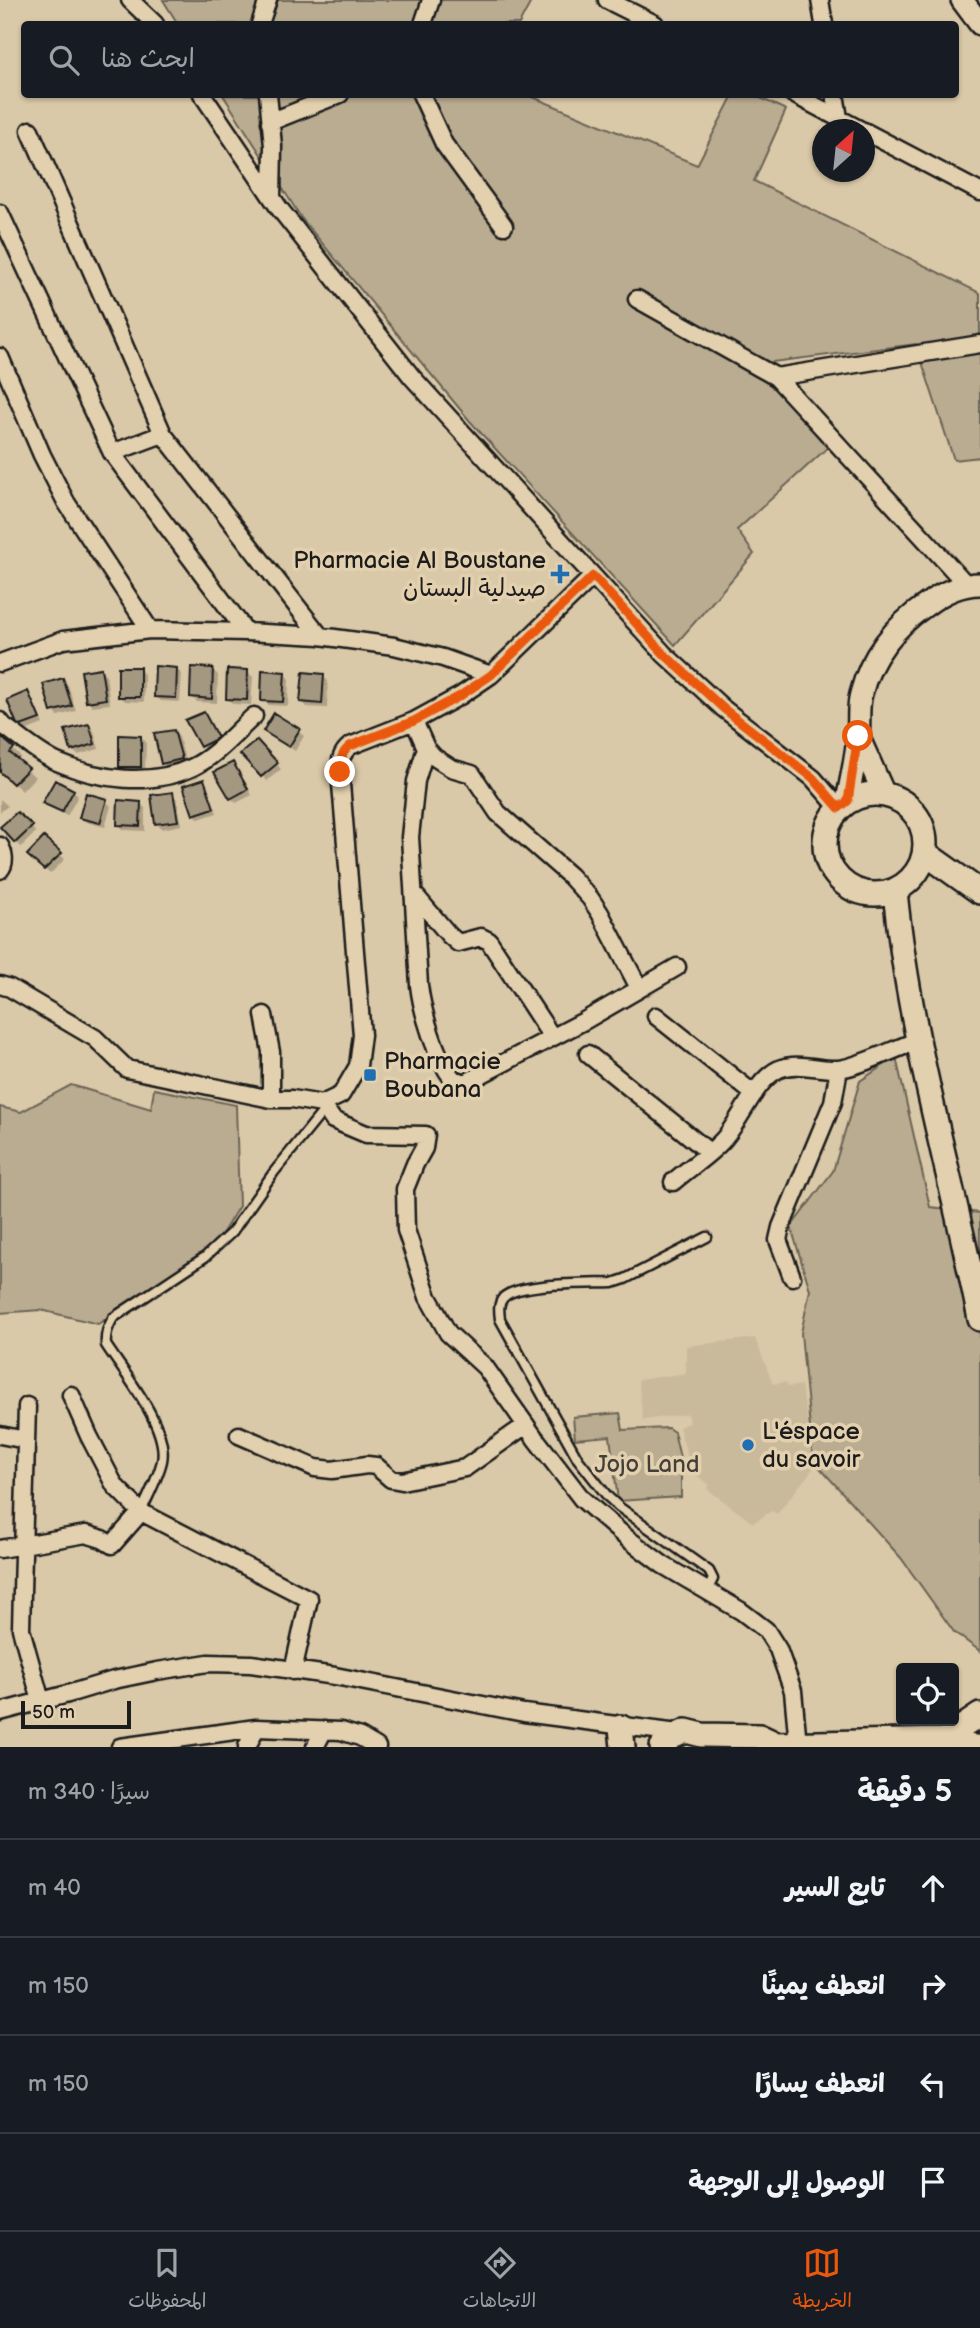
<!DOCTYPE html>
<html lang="ar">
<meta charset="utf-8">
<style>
body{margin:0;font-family:"Balsamiq Sans","Playpen Sans Arabic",sans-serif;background:#242831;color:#f1f3f6;direction:rtl}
.controls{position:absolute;right:21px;bottom:21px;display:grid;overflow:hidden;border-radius:7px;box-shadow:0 2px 5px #0004}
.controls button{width:63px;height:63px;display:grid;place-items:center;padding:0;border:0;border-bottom:2px solid #363941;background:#171b24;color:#f1f3f6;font:35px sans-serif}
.compass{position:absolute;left:812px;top:119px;width:63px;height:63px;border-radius:50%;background:#171b24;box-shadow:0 2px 5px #0004;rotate:27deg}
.scale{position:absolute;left:21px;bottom:18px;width:110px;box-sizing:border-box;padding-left:7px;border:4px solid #1c1c1c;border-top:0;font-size:19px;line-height:24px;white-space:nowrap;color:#1c1c1c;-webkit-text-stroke:5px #e2d0ae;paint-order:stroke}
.stop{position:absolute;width:21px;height:21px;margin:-16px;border:5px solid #ea580c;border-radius:50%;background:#fff}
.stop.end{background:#ea580c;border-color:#fff;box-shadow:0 2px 7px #0008}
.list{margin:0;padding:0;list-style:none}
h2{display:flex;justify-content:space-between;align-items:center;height:91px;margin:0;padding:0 28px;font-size:30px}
h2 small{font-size:23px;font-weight:400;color:#9ea1a6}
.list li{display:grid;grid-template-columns:46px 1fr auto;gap:21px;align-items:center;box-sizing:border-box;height:98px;padding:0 28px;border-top:2px solid #363941}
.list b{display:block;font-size:26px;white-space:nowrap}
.list em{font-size:23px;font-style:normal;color:#9ea1a6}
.icon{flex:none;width:38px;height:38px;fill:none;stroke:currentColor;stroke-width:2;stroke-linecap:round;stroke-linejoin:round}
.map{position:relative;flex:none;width:980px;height:1747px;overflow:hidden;direction:ltr}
.search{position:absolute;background:#171b24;box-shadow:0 2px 5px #0004;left:21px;right:21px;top:21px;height:77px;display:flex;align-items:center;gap:18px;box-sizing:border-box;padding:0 24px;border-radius:7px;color:#9ea1a6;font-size:26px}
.sheet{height:483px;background:#171b24}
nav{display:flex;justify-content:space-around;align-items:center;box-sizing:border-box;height:98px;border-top:2px solid #363941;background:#171b24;font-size:19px;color:#9ea1a6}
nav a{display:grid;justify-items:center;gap:4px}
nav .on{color:#ea580c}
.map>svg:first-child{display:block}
.built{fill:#caba9c}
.green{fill:#baac91;stroke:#6b6456;stroke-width:2}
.shadow{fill:#0003}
.building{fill:#a59881;stroke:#1c1c1c;stroke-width:2}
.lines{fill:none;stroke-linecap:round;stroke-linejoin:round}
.service-casing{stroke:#1c1c1c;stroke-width:13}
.minor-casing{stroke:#1c1c1c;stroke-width:21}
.tertiary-casing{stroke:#1c1c1c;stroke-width:26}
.secondary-casing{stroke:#1c1c1c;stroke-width:28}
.service{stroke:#e2d0ae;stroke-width:8}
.minor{stroke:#e2d0ae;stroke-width:16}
.tertiary{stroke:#e2d0ae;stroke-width:21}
.secondary{stroke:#e2d0ae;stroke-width:23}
.route{stroke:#ea580c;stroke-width:9}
.poi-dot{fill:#1f6fb2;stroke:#e2d0ae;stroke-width:2.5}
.labels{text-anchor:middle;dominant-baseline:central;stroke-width:7;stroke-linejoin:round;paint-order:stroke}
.poi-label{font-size:24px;fill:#1c1c1c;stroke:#e2d0ae;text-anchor:start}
.park-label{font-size:24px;fill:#444039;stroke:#e2d0ae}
</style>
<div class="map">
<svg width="980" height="1747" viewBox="0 0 980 1747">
<rect width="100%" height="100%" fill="#dac9a8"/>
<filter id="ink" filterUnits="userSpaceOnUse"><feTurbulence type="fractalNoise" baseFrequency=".0143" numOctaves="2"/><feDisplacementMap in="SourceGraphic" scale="14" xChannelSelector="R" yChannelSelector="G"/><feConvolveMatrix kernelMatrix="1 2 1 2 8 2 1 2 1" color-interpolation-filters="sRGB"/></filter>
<g filter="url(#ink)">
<path class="built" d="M755,1338L773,1384L786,1382L788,1387L801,1385L815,1462L812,1470L777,1514L772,1511L753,1523L707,1489L710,1485L692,1472L679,1427L689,1423L688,1414L643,1420L638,1380L686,1373V1346Z"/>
<path class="green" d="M163,0H532L519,24H178Z
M223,95H528L697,165L733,95H754L786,110L754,181L980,293V457L954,460L916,344L764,363L827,448L737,530L754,554L675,645L469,420L302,219Z
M896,1057L930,1207L980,1213V1651L954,1632L901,1558L813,1460L801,1333L810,1290L791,1227L833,1171L860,1081Z
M71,1085L151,1109L154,1089L236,1105L239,1206L212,1250L98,1324L41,1310L0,1313V1107L21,1112Z
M620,1413L623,1430L668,1428L674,1432L681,1462V1497L618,1501L610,1436L575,1439L573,1417Z"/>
<path class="shadow" d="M139,669L144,674V702L125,701L120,696Z
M176,669L182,674L180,702L161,701L155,696Z
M101,670L106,675L110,704L92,706L87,701Z
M213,670L218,675L217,703L197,702L192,697Z
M248,672L253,677L251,705L233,704L228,699Z
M284,673L289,679L288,706L268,705L263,700Z
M323,676L328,681L327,708L307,707L302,701Z
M63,680L68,685L76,711L58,716L53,711Z
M27,693L32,698L43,724L25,731L20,726Z
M204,714L209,719L221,743L206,751L201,746Z
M275,715L304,736L295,751L265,730Z
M89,726L94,731L99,749L78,755L72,750Z
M174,731L179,737L186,764L168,768L163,763Z
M141,737L146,742L145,772L126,771L121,766Z
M2,739L21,757L17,761L35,777L22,791L0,771Z
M257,742L281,769L267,781L243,754Z
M233,764L252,795L236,803L231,798Z
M203,781L208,786L217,813L199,819L194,814Z
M73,791L78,796L67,816L49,807L45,802Z
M172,794L177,799L182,825L162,829L157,824Z
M0,799L8,806L0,812Z
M106,801L111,806L105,827L86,822L81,817Z
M140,803L145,808V831L124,830L119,825Z
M17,814L36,832L21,847L1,829Z
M44,840L65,859L50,874L29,855Z"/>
<path class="building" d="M155,666L177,668L176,698L154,697Z
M118,667H140V697H118Z
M191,667L213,668L212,699L190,697Z
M101,668L106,699L86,702L81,671Z
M227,669L248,670L247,700L226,699Z
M262,670L285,672L283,702L261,701Z
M303,672L324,674L322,704L300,702Z
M63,678L72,706L51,712L43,684Z
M28,691L40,719L18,727L7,700Z
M204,712L218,738L200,747L185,720Z
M274,713L300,729L289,747L263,731Z
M89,724L95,744L71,751L65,730Z
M174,730L182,759L161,764L154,733Z
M119,735L141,736V767H119Z
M1,737L14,748L10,753L29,768L13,784L0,772Z
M257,740L278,763L261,777L240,754Z
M233,762L248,789L230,799L214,772Z
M204,779L214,808L193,815L183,786Z
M55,780L74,790L62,812L42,803Z
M173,792L178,821L155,824L151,795Z
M86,793L107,799L100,823L79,818Z
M118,800L141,802L140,826L117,825Z
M17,812L33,826L15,843L0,827Z
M44,837L62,853L44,870L27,855Z"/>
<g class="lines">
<defs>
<path id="service" d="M707,1237L625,1279L613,1283C590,1284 517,1282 503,1298C498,1304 499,1311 500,1319L578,1459L608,1497L619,1507L709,1571L713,1579L707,1591
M141,1512C148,1496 158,1478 162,1461C169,1427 124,1373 106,1345C105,1334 108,1327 113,1318L205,1257L232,1232L274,1172L325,1109"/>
<path id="minor" d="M130,0L155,24
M607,0L655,24
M820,0L824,24
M260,24L268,0
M423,24L431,0
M202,94L279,208L412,377L664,654L724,709L813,778L839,808
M268,94L273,146L272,198
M421,94L444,144L504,226
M793,94L861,130
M835,94L839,118
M270,122L340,94
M30,130L163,434L320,636
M864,131L980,192
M0,213L112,453L246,632
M637,299L776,377L966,584
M0,357L42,455L66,502L150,630
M776,377L980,344
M112,453L163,434
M0,663L63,640L150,630L246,632L320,636L394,646L443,658L491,675
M0,721L4,726C21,738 39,754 57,762C98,780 151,787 193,767C216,756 235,733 254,716
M414,721L426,748L434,757L451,768L472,774L498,813L570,876L590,898L600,913L639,988
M426,748L416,781L410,837L419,985C422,1011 436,1059 453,1079L465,1083L584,1021L677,967
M0,846C4,853 6,863 0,870
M414,894L449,935L458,943L481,937L489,941L552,1037
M0,985L10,988L95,1038L127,1069L271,1099H292L322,1104L341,1095L358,1066L362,1035L340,772C340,761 341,753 350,746L414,721L460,696L491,675L593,576
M264,1015L271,1052V1099
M656,1016L754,1094
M588,1054L709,1152
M322,1104L333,1120L366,1134L426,1135L424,1148L415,1164L405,1189L406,1230L428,1297L448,1333L485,1367L535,1438L582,1499L628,1539L663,1565L741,1611L766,1630L778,1649L793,1691L798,1744
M673,1182C689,1168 708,1156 722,1141C741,1121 755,1080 779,1069C798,1061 818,1070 838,1069C856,1068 899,1047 919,1040
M792,1277L778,1240L781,1227L833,1102L839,1069
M71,1395L89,1436L115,1486L141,1512L309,1599L293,1671
M27,1406L21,1629L41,1701
M0,1435L26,1440
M239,1435L315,1468L332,1470L367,1465L376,1466L391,1479L402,1481L465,1468L526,1425
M0,1549L86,1534L102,1539L112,1545L141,1512
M0,1712L68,1694L114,1680L157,1671L208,1663L251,1664L335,1676L524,1713L678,1733
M943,1740L980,1744
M120,1747L256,1728L341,1731L360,1737L377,1747
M247,1747L256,1728
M315,1747L324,1730"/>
<path id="tertiary" d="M962,0L980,24
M858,736L884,794
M847,801C851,780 856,759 858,737C860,723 857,708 861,694C870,657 895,626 926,605C942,593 960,584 980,584"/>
<path id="secondary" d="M825 844a50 50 0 1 1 100 0a50 50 0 1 1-100 0Z
M925,853L980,892
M895,891C909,1036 952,1176 980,1319
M621,1727L623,1747
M662,1747L670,1738L686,1731L702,1735L759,1736L776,1744L943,1740L980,1715"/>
</defs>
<use href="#service" class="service-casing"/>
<use href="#minor" class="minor-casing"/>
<use href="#tertiary" class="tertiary-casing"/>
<use href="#secondary" class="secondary-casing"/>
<use href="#service" class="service"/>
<use href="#minor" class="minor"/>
<use href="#tertiary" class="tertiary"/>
<use href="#secondary" class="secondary"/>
</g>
</g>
<g class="lines" filter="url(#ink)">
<path class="route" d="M340,772C340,761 341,753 350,746L414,721L460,696L491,675L593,576L664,654L724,709L813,778L839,808L848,801L858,736"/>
</g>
<g class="poi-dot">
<path d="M556.5 563.5h7v7h7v7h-7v7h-7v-7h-7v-7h7z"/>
<rect x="363" y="1068" width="14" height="14" rx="3.5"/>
<circle cx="748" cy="1445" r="7"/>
</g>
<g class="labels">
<g class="poi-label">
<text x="546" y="560" text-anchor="end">Pharmacie Al Boustane<tspan x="546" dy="28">صيدلية البستان</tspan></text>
<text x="384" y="1061">Pharmacie<tspan x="384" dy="28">Boubana</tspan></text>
<text x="762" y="1431">L'éspace<tspan x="762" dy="28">du savoir</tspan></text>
</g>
<g class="park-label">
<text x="647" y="1464">Jojo Land</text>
</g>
</g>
</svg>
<div class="controls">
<button><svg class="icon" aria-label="locate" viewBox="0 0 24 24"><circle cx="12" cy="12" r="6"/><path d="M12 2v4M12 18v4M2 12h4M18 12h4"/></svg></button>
</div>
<svg class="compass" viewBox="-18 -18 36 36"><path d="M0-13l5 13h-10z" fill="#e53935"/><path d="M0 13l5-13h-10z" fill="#9ea1a6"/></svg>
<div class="scale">50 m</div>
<div class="stop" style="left:858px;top:736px"></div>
<div class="stop end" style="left:340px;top:772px"></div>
<div class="search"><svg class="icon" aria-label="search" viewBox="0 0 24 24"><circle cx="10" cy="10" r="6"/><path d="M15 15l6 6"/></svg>ابحث هنا</div>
</div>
<section class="sheet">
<h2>5 دقيقة<small>سيرًا · 340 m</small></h2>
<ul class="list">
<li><svg class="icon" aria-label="ahead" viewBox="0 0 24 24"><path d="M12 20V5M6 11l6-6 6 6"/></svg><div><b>تابع السير</b></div><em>40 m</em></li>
<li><svg class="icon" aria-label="right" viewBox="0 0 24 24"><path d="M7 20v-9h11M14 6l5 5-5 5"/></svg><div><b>انعطف يمينًا</b></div><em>150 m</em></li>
<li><svg class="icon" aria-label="left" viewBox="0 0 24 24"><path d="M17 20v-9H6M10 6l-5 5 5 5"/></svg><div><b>انعطف يسارًا</b></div><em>150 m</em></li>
<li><svg class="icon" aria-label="arrive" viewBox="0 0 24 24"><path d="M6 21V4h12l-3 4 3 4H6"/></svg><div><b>الوصول إلى الوجهة</b></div></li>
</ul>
</section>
<nav>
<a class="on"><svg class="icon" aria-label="map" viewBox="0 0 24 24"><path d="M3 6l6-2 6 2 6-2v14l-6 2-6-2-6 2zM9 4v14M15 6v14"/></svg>الخريطة</a>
<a><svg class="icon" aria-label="directions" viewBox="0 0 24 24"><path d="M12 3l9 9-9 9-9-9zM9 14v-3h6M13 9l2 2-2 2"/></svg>الاتجاهات</a>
<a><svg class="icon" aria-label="saved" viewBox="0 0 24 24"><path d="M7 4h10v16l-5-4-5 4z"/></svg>المحفوظات</a>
</nav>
